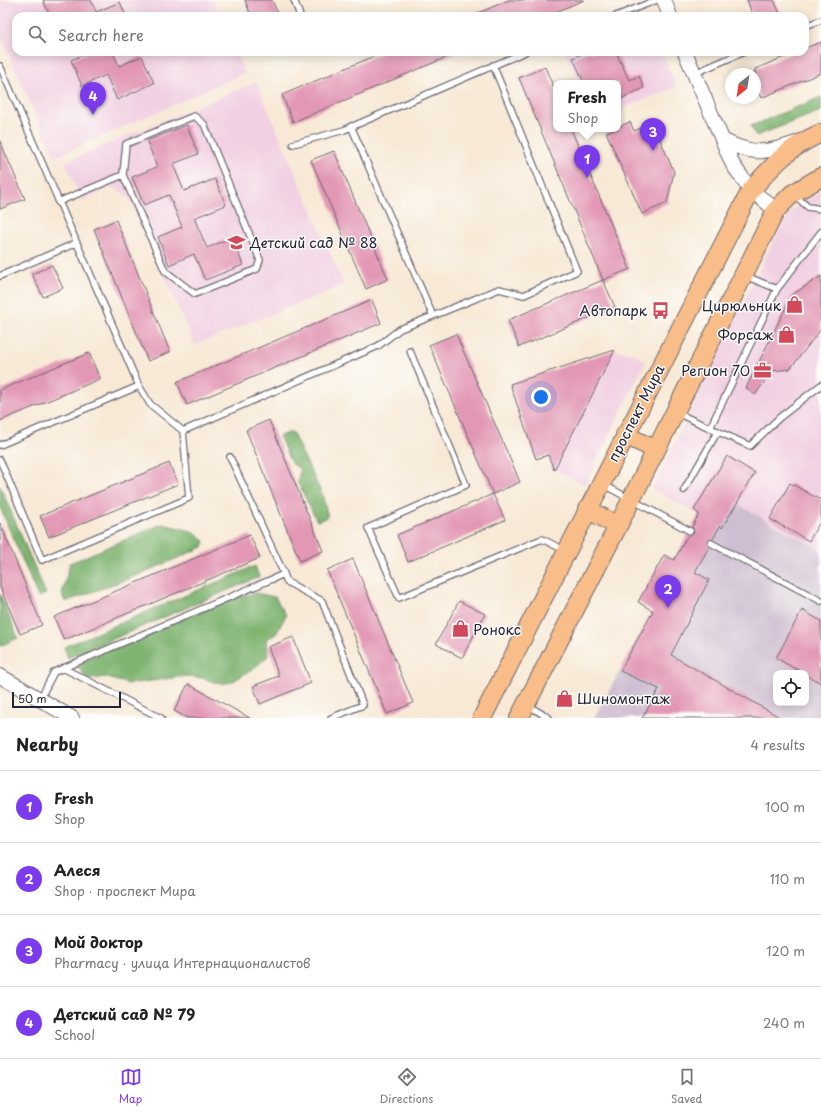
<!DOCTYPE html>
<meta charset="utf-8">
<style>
body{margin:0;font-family:"Playpen Sans",sans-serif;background:#f6f6f6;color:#222}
.controls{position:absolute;right:12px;bottom:12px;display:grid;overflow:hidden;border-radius:8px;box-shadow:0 2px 10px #0003}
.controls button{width:36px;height:36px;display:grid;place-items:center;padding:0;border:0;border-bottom:1px solid #e0e0e0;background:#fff;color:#222;font:20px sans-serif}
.compass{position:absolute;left:725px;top:68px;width:36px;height:36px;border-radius:50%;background:#fff;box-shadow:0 2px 10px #0003;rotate:210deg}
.scale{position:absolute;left:12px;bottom:10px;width:109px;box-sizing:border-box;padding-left:4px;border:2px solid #22223b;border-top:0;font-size:11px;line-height:14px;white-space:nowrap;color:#22223b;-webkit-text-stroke:3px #fdfcf7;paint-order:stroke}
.you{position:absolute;left:541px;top:397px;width:14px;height:14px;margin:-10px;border:3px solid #fff;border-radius:50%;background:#1a73e8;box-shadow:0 0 0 6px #1a73e833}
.badge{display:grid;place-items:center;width:26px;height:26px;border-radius:50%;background:#7c3aed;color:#fff;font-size:13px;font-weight:700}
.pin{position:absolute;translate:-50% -33px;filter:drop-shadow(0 1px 2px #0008)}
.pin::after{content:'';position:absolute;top:21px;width:14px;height:12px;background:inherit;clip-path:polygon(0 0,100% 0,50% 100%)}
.popup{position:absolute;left:553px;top:80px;width:68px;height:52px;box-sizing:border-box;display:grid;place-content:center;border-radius:8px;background:#fff;filter:drop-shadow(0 1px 3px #0005);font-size:13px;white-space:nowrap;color:#767676}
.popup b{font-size:15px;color:#222}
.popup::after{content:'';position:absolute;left:50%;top:100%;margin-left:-8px;border:8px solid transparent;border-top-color:#fff}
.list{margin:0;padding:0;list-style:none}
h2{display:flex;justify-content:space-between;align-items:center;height:52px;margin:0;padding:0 16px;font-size:17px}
h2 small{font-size:13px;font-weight:400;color:#767676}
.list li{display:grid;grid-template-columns:26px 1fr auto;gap:12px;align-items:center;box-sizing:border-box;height:72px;padding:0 16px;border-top:1px solid #e0e0e0}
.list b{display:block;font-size:15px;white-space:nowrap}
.list p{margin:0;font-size:13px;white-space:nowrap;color:#767676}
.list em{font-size:13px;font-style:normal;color:#767676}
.icon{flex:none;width:22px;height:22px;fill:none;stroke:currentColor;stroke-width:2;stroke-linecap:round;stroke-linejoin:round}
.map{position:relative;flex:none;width:821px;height:718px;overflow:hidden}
.search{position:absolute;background:#fff;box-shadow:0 2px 10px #0003;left:12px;right:12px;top:12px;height:44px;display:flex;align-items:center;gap:10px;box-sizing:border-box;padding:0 14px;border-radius:12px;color:#767676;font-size:15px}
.sheet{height:340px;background:#fff}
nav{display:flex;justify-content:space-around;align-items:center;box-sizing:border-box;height:56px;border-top:1px solid #e0e0e0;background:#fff;font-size:11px;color:#767676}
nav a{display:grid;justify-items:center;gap:2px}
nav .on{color:#7c3aed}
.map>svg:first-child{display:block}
.built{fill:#f1d0e3}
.industrial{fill:#cebed1;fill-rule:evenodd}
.forest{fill:#7eb370;stroke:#506a56}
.building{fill:#e297b5}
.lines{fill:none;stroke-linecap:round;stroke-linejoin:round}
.service-casing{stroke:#6d6871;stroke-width:8}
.tertiary-casing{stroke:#6d6871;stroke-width:16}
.primary-casing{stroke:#6d6871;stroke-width:20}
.service{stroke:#fff;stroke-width:5.5}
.tertiary{stroke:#fff;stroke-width:14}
.primary{stroke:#f8bd88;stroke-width:18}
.labels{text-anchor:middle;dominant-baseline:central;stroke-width:3;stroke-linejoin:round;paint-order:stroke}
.poi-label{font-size:14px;fill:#22223b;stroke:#fdfcf7;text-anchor:end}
.street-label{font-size:14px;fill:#22223b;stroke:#fdfcf7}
</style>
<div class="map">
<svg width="821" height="718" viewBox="0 0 821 718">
<rect width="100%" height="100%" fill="#fdfcf7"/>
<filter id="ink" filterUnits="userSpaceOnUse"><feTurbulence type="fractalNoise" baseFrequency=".025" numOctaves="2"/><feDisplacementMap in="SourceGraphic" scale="8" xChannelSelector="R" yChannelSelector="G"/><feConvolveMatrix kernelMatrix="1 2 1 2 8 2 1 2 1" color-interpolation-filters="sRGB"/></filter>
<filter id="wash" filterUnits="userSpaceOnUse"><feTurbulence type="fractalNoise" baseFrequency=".012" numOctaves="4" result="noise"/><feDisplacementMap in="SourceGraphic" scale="16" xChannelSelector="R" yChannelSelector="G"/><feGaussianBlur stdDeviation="0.9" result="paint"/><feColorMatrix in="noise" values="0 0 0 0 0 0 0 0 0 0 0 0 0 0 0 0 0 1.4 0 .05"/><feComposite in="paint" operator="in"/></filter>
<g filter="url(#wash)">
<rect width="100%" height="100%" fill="#f7e9d6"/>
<path class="built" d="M0,0H213L220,16H16V52H236L245,73L55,157L0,35Z
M565,52H662L676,87L618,110V83H579Z
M256,82L344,285L195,345L129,198L113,186L82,200L65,162Z
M821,191V550L737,504L722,528L652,489L774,240L792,210Z
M615,350L633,354L646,361L585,484L554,470L548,456L536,459L510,384Z"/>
<path class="industrial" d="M737,504L821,550V718H594L653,611L638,602L664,555L674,560L699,514L722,528ZM776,673H806V703H776Z"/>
<path class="forest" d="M821,97V111L756,136L751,126Z
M292,432L322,494L328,517L317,521L298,483L300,469L291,463L279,436Z
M0,486L46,594L38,597L0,507Z
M162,524L192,531L205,541L203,547L138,575L65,602L62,594L70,563Z
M255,566L259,577L68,658L64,647Z
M256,593L275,597L286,615L276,634L266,639L268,656L254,668L232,682L220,684L202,678L188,676L129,684L104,677L87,680L77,663L231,599Z
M0,594L18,638L0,646Z"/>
<g id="blocks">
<path class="building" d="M43,0H91L96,12L120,2L126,16H50Z
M245,0H272L279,16H251Z
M509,0H584L546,16H471Z
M747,0H774L781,16H753Z
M821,42V73L761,98L755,84V69L796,52H805V48Z
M90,52H113L119,66L142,56L154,83L117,100L106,75L82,86L71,60Z
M384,52H459L293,122L282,95Z
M586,52H616L629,80L639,76L644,88L618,100V83H584L573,58Z
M545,67L556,93V129H571L630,269L603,280L519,78Z
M630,122L634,131L653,123L674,172L667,203L642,214L606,132L618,129V127Z
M187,125L198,154L173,164L184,191L215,179L226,205L194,218L207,248L232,237L243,265L205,280L194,254L169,265L158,237L182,227L169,195L144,205L132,177L157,167L147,141Z
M0,141L25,199L0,209Z
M334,151L388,279L366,289L311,160Z
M116,220L170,352L148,361L94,229Z
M52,265L63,288L43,297L32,274Z
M821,276V329L790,369L772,371L755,395L746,388L792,295Z
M603,280L615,307L519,347L508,320Z
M372,300L381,323L187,405L177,382Z
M456,334L520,482L493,494L429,345Z
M615,350L554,470L548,455L536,459L510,384Z
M89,353L100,379L0,421V390Z
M269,420L323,551L300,561L246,430Z
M727,456L755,473L722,528L720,526L713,539L707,541L709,547L695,572L709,580L671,655L781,718H642L659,689L620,671L653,611L638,602L664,555L674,560L688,535L694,533L692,527L699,514L694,510Z
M169,463L178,484L49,537L40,516Z
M790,483L821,500V520L809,541L770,519Z
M493,494L505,520L408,562L397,535Z
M0,523L42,625L20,634L0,587Z
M250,535L260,558L64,640L54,617Z
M353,559L413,703L387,714L327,570Z
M459,601L485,614L462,658L436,644Z
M802,610L821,621V683L806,675V673H803L776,658Z
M293,637L311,683L260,704L253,686L279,676L268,647Z
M188,684L250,718H187L174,711Z"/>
</g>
</g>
<g filter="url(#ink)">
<use href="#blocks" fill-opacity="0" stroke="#6d6871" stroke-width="1"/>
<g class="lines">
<defs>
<path id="service" d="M294,0L300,16
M616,16L657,0
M805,26L821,20
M0,66L139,386
M695,73L744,52
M293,144L344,130L525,52
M794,195L808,207L821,209
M58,202L123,175L165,271L195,294L257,269L260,260L204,124L194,116L126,144L123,175
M0,276L76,243
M746,276L777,289L821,232
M433,316L499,289L524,295L577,271L493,65
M410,351L466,485L368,528L399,598L542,539L564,550
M677,413L750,446L779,418L821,385
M710,428L777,289
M0,445L139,386L150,404L183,431L378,346L400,329L433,316L351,126
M0,460L42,560L189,498L183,431
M604,485L690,531
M684,490L718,431
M711,543L821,601
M284,574L287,582L322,601L363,705L331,718
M63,668L161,718
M40,699L54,672L284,574L230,457
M527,705L549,718"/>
<path id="tertiary" d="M664,0L670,16
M685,52L733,165L751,190L776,210
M722,140C752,155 764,154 796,143
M0,676L72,718"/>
<path id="primary" d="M625,435L656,450
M587,509L618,526
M482,718L751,190C774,164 789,147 821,133
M519,718L618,526L776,210L792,194L821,177"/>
</defs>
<use href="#service" class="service-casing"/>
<use href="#tertiary" class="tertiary-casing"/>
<use href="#primary" class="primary-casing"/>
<use href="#service" class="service"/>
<use href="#tertiary" class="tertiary"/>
<use href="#primary" class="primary"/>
</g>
</g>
<defs>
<symbol id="school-bare" viewBox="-9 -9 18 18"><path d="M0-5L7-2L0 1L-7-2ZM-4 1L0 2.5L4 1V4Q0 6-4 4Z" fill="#d1495b" stroke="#fdfcf7" stroke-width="2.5" paint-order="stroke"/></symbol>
<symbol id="shop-bare" viewBox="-9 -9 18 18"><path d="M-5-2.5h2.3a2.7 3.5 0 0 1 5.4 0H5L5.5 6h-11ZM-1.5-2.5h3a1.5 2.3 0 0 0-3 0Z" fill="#d1495b" stroke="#fdfcf7" stroke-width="2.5" paint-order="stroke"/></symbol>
<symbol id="bus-bare" viewBox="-9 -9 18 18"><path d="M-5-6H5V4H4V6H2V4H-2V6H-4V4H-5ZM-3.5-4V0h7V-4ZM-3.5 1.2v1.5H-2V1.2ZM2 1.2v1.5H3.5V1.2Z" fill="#d1495b" stroke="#fdfcf7" stroke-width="2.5" paint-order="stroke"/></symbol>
<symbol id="office-bare" viewBox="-9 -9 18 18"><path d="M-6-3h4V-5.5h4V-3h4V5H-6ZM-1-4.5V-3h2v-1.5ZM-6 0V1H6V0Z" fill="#d1495b" stroke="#fdfcf7" stroke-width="2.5" paint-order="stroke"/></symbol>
</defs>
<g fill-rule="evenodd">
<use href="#school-bare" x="224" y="230" width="25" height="25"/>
<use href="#shop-bare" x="782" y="292" width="25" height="25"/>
<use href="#bus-bare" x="648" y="298" width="25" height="25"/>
<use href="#shop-bare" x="774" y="322" width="25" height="25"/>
<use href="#office-bare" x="750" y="358" width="25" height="25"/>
<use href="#shop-bare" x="448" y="616" width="25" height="25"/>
<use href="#shop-bare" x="552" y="686" width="25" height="25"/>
</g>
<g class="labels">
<g class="poi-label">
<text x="250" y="242" text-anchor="start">Детский сад № 88</text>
<text x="781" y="305">Цирюльник</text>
<text x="647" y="310">Автопарк</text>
<text x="773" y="334">Форсаж</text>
<text x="750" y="370">Регион 70</text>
<text x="473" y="629" text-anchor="start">Ронокс</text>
<text x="577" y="698" text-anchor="start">Шиномонтаж</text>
</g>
<g class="street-label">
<text transform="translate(636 413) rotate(-63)">проспект Мира</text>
</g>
</g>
</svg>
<div class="controls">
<button><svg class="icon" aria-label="locate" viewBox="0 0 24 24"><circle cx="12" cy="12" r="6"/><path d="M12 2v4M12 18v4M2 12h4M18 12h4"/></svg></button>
</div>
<svg class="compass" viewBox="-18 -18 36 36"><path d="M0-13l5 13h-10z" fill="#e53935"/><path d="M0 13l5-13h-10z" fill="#767676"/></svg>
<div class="scale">50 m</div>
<div class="you"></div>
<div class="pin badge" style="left:587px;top:178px">1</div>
<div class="popup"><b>Fresh</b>Shop</div>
<div class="pin badge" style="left:668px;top:608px">2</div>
<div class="pin badge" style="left:653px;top:151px">3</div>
<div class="pin badge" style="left:93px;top:115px">4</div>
<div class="search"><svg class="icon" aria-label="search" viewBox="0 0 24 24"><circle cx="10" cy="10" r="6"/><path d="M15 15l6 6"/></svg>Search here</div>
</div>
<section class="sheet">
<h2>Nearby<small>4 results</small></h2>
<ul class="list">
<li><span class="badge">1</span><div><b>Fresh</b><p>Shop</p></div><em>100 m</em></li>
<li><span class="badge">2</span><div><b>Алеся</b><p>Shop · проспект Мира</p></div><em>110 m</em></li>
<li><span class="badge">3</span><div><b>Мой доктор</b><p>Pharmacy · улица Интернационалистов</p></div><em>120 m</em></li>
<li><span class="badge">4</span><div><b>Детский сад № 79</b><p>School</p></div><em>240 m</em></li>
</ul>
</section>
<nav>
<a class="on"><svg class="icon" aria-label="map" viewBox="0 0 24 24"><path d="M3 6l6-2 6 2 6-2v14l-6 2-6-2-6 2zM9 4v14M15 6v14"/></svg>Map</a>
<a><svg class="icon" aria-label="directions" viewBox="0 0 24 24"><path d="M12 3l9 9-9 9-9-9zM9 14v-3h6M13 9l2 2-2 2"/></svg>Directions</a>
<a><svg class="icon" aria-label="saved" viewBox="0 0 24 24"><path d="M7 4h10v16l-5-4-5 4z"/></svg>Saved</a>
</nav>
